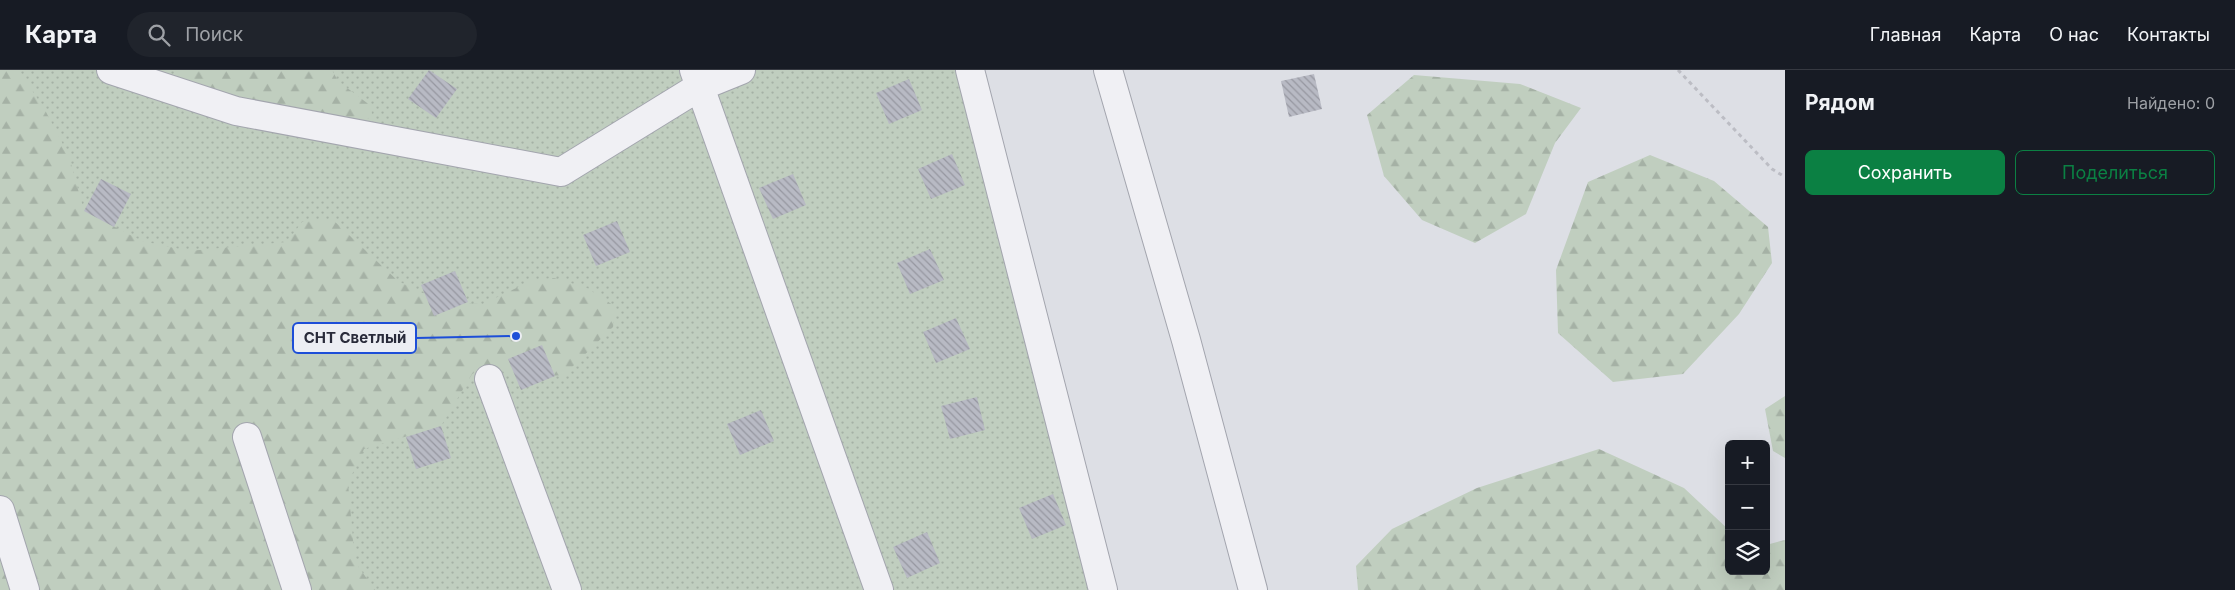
<!DOCTYPE html>
<html lang="ru">
<meta charset="utf-8">
<style>
body{margin:0;font-family:Inter,sans-serif;background:#20242c;color:#f1f3f6}
.controls{position:absolute;right:15px;bottom:15px;display:grid;overflow:hidden;border-radius:8px;box-shadow:0 5px 20px #0002}
.controls button{width:45px;height:45px;display:grid;place-items:center;padding:0;border:0;border-bottom:1px solid #363941;background:#171b24;color:#f1f3f6;font:25px sans-serif}
.list{margin:0;padding:0;list-style:none}
h2{display:flex;justify-content:space-between;align-items:center;height:65px;margin:0;padding:0 20px;font-size:21px}
h2 small{font-size:16px;font-weight:400;color:#9ea1a6}
.actions{display:flex;gap:10px;padding:15px 20px}
.actions a{flex:1;padding:11px 0;border:1px solid #0b8043;border-radius:8px;text-align:center;font-size:18px;color:#0b8043}
.actions .main{background:#0b8043;color:#fff}
.icon{flex:none;width:28px;height:28px;fill:none;stroke:currentColor;stroke-width:2;stroke-linecap:round;stroke-linejoin:round}
.map{position:relative;flex:none;width:1785px;height:520px;overflow:hidden}
header{display:flex;align-items:center;gap:30px;box-sizing:border-box;height:70px;padding:0 25px;background:#171b24;border-bottom:1px solid #363941}
header strong{font-size:24px}
nav{display:flex;gap:28px;margin-inline-start:auto;font-size:18px}
.search{width:350px;height:45px;background:#20242c;display:flex;align-items:center;gap:12px;box-sizing:border-box;padding:0 18px;border-radius:28px;color:#9ea1a6;font-size:19px}
main{display:flex}
aside{flex:1;background:#171b24}
.map>svg:first-child{display:block}
.grass{fill:url(#grass-dots)}
.forest{fill:url(#forest-firs)}
.building{fill:url(#building-back-hatch)}
.lines{fill:none;stroke-linecap:round;stroke-linejoin:round}
.minor-casing{stroke:#a3a5ae;stroke-width:30}
.path{stroke:#bcbdc4;stroke-width:3;stroke-dasharray:4 4;stroke-linecap:butt}
.minor{stroke:#f0f0f4;stroke-width:28}
.leader{fill:none;stroke:#1d4ed8;stroke-width:2}
.callout-dot{fill:#1d4ed8;stroke:#eceef3;stroke-width:2}
.callout{fill:#eceef3;stroke:#1d4ed8;stroke-width:2}
.callout-label{font-size:15px;text-anchor:middle;font-weight:bold;fill:#292b3a}
</style>
<header>
<strong>Карта</strong>
<div class="search"><svg class="icon" aria-label="search" viewBox="0 0 24 24"><circle cx="10" cy="10" r="6"/><path d="M15 15l6 6"/></svg>Поиск</div>
<nav><a>Главная</a><a>Карта</a><a>О нас</a><a>Контакты</a></nav>
</header>
<main>
<div class="map">
<svg width="1785" height="520" viewBox="0 0 1785 520">
<defs>
<pattern id="grass-dots" width="8" height="8" patternUnits="userSpaceOnUse" patternTransform="scale(1.25)"><rect width="8" height="8" fill="#c0cebf"/><path d="M2 2h.1M6 6h.1" fill="none" stroke="#a5b1a5" stroke-width="1.8" stroke-linecap="round"/></pattern>
<pattern id="forest-firs" width="22" height="20" patternUnits="userSpaceOnUse" patternTransform="scale(1.25)"><rect width="22" height="20" fill="#c0cebf"/><path d="M5 1l3.5 6h-7zM16 11l3.5 6h-7z" fill="#a5b1a5"/></pattern>
<pattern id="building-back-hatch" width="6" height="6" patternUnits="userSpaceOnUse" patternTransform="scale(1.25)"><rect width="6" height="6" fill="#b8bac4"/><path d="M-1 5l2 2M0 0l6 6M5-1l2 2" fill="none" stroke="#9697a0"/></pattern>
</defs>
<rect width="100%" height="100%" fill="#dddfe5"/>
<path class="grass" d="M0,0H963L1097,520H0Z"/>
<path class="forest" d="M0,0H19L46,42L69,86L84,141L142,171L189,181L287,172L302,152L332,149L398,211L443,233L483,234L533,210L554,208L587,218L616,237L613,257L564,305L515,308L495,296L474,301L441,356L364,379L348,413L355,492L375,520H5L0,515Z
M178,0H332L338,11L371,36L372,45L364,52L345,46L314,44L188,18Z
M1414,5L1520,14L1581,38L1555,73L1526,144L1475,173L1422,150L1384,106L1367,45Z
M1650,85L1714,111L1768,157L1772,193L1739,244L1683,304L1613,312L1558,263L1556,200L1588,112Z
M1785,326V388L1773,381L1765,339Z
M1599,379L1684,418L1729,460V501H1766V475L1785,470V520H1358L1356,496L1392,459L1477,418Z"/>
<path class="building" d="M429,0L457,19L436,48L408,29Z
M1314,4L1322,39L1289,47L1281,11Z
M909,9L922,40L889,54L876,23Z
M952,84L965,115L931,129L918,99Z
M793,104L806,135L773,149L759,118Z
M101,109L131,124L114,157L84,141Z
M617,151L630,182L596,196L583,165Z
M930,179L944,210L910,224L897,193Z
M455,201L468,232L434,246L421,215Z
M956,248L970,279L936,293L923,262Z
M542,275L555,306L521,320L508,289Z
M977,327L985,360L950,369L941,336Z
M761,340L774,371L740,385L727,354Z
M441,356L451,388L416,399L406,367Z
M1053,424L1066,455L1032,469L1019,438Z
M927,462L940,493L907,508L893,477Z"/>
<g class="lines">
<defs>
<path id="minor" d="M111,0L236,41L561,102L699,17L741,0
M694,0L879,520
M970,0L1103,520
M1108,0L1186,270L1253,520
M489,309L567,520
M247,367L297,520
M0,440L25,520"/>
</defs>
<use href="#minor" class="minor-casing"/>
<path class="path" d="M1678,0L1772,99L1785,107"/>
<use href="#minor" class="minor"/>
</g>
<path class="leader" d="M516 266L416 268"/>
<circle class="callout-dot" cx="516" cy="266" r="5"/>
<rect class="callout" x="293" y="253" width="123" height="30" rx="5"/>
<g class="callout-label">
<text x="355" y="273">СНТ Светлый</text>
</g>
</svg>
<div class="controls">
<button>+</button>
<button>−</button>
<button><svg class="icon" aria-label="layers" viewBox="0 0 24 24"><path d="M12 4l9 5-9 5-9-5zM3 14l9 5 9-5"/></svg></button>
</div>
</div>
<aside>
<h2>Рядом<small>Найдено: 0</small></h2>
<ul class="list">
</ul>
<div class="actions"><a class="main">Сохранить</a><a>Поделиться</a></div>
</aside>
</main>
